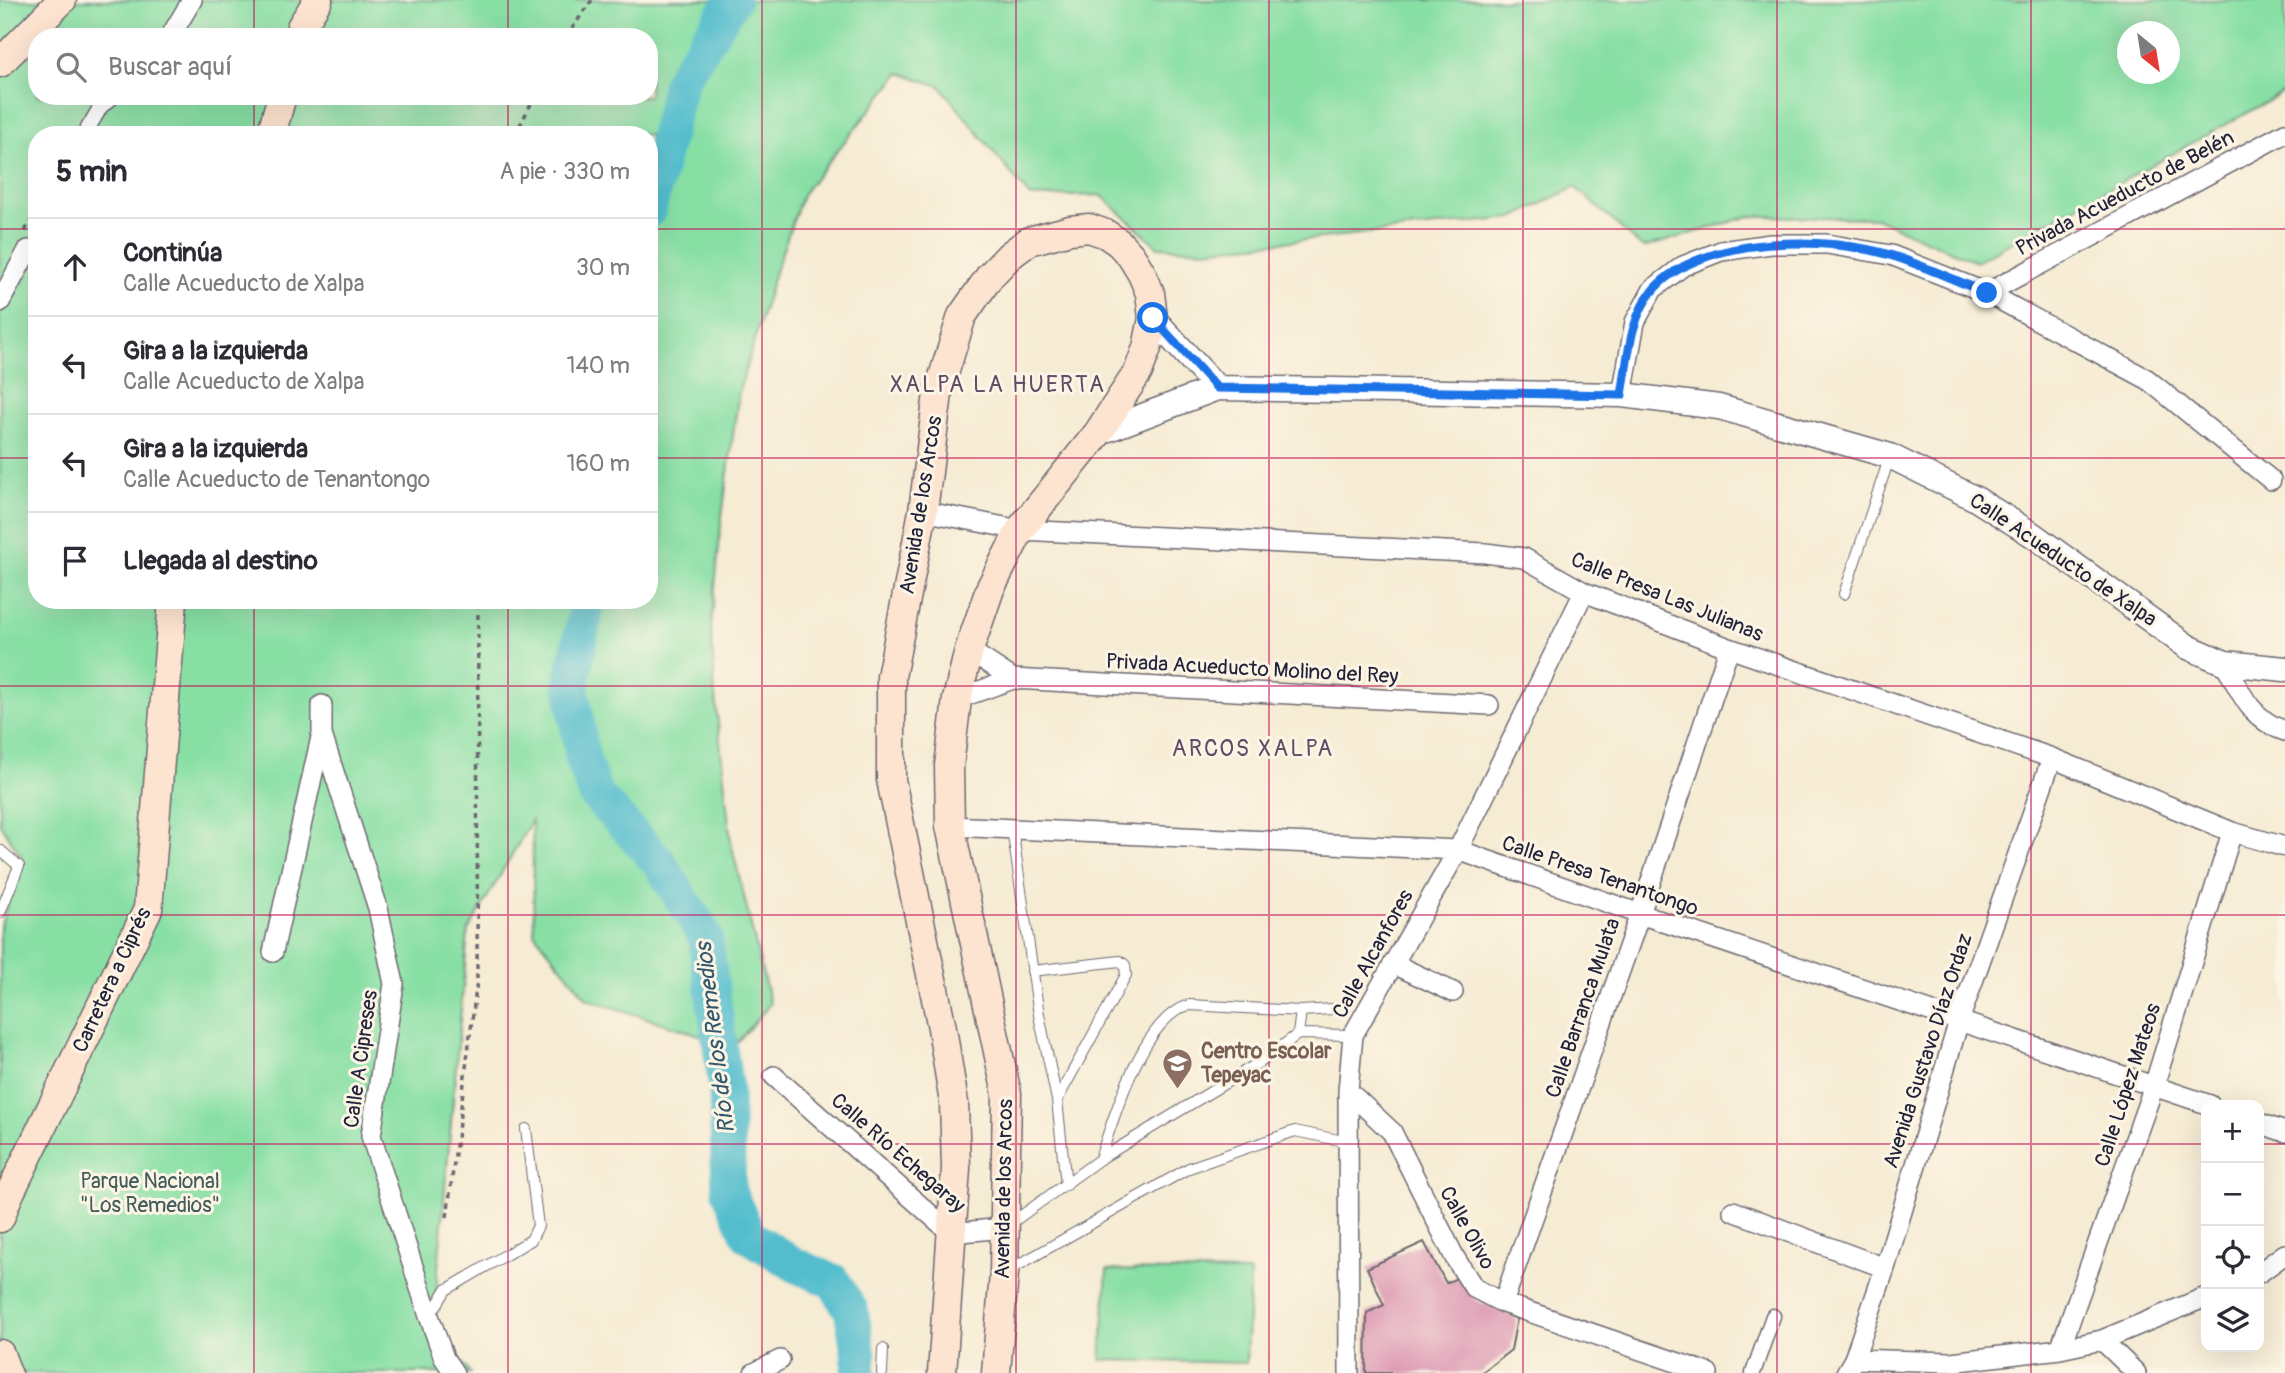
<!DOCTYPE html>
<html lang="es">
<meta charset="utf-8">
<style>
body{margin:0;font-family:Pangolin,sans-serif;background:#f2f2f3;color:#2b2b33}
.controls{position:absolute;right:21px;bottom:21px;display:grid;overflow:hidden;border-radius:14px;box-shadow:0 7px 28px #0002}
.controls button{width:63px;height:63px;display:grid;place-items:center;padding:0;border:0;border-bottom:2px solid #e1e1e2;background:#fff;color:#2b2b33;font:35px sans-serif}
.compass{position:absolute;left:2117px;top:21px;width:63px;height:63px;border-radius:50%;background:#fff;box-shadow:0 7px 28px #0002;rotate:150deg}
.stop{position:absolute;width:21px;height:21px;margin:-16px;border:5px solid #1a73e8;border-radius:50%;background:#fff}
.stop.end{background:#1a73e8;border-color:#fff;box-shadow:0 2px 7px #0008}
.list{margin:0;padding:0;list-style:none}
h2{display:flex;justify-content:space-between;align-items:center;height:91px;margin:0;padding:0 28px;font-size:30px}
h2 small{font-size:23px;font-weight:400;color:#7c7c81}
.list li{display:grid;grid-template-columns:46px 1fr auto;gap:21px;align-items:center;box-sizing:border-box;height:98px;padding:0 28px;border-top:2px solid #e1e1e2}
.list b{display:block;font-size:26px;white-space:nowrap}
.list p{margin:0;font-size:23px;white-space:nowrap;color:#7c7c81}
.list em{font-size:23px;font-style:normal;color:#7c7c81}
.icon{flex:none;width:38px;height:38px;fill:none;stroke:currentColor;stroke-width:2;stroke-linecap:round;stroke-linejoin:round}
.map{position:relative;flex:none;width:2285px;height:1373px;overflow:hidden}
.search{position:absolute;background:#fff;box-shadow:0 7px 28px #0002;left:28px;top:28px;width:630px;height:77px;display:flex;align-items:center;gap:18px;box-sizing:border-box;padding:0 24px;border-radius:28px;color:#7c7c81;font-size:26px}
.panel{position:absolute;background:#fff;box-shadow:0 7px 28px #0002;left:28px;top:126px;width:630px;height:483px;border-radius:28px}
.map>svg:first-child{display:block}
.green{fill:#87dfa4;stroke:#548070;stroke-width:2;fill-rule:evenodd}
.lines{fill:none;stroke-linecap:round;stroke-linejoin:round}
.river{stroke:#52bdcd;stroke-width:35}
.building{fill:#dc96b2}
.service-casing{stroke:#6c6870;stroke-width:12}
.pedestrian-casing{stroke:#6c6870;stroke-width:17}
.minor-casing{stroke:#6c6870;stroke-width:22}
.tertiary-casing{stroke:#6c6870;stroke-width:27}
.secondary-casing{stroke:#6c6870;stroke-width:31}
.path{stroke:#6c6870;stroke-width:3.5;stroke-dasharray:5 5;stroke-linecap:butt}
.service{stroke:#fff;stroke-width:10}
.pedestrian{stroke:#fff;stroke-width:14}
.minor{stroke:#fff;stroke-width:19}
.tertiary{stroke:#fff;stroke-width:24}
.secondary{stroke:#fde4d0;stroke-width:28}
.route{stroke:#1a73e8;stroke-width:9}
.grid{fill:none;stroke:#c2185b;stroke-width:2;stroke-opacity:0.55}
.labels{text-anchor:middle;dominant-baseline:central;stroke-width:6;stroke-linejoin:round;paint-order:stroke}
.street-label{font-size:21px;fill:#22223b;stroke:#fcf5e5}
.education-label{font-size:21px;font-weight:bold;fill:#785e54;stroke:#fcf5e5;text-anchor:start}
.park-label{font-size:21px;fill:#405b5a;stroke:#fcf5e5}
.neighbourhood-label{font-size:23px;letter-spacing:2px;fill:#634b65;stroke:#fcf5e5}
.water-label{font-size:23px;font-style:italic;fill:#33586e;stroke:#fcf5e5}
</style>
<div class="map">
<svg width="2285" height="1373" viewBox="0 0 2285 1373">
<rect width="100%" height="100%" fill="#fcf5e5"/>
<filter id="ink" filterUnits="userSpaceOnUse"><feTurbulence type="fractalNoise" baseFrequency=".0143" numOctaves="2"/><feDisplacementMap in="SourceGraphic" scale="14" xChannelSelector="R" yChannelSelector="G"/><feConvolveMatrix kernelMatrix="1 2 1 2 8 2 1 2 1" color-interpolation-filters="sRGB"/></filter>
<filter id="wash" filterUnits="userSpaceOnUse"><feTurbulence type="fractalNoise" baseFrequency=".00686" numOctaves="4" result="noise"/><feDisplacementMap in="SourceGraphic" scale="28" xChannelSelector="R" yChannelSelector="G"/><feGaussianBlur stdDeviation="1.57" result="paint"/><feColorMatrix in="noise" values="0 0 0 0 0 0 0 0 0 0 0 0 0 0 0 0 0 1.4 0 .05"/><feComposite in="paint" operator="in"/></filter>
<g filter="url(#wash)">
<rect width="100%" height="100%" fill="#f6ebd3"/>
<path class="green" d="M0,0H2285V92L1976,262L1876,218L1750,216L1643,248L1575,187L1513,218L1204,250L1158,247L1101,195L1030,197L940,86L900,73L803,193L776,269L739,391L722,516L711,628L715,695L731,843L770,1004L734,1046L587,999L534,933L532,820L468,931L433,1325L470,1373H0V928L22,857L0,824ZM2128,32H2170V74H2128ZM37,37H649V96H37ZM37,135H649V600H37Z
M1107,1270L1250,1272L1246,1363L1101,1360Z"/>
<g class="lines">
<path class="river" d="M649,210L681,80L733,0
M588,600L571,686L583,760L596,795L659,862L705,936L726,1090L729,1192L749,1236L797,1266L833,1281L851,1310L859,1356L858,1373"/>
</g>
<g id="blocks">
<path class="building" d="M1424,1242L1446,1283L1461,1276L1476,1300L1517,1319L1511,1350L1481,1373H1366L1367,1313L1384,1305L1367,1268Z"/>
</g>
</g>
<g filter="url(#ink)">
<use href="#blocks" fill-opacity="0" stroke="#6c6870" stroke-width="2"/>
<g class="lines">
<defs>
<path id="service" d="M1844,594L1890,456
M1012,828L1039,1015L1057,1100L1066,1185
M0,850L19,866L0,913
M1032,971L1120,961L1125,965L1126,975L1057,1100
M1298,1034L1301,1011
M1100,1159C1113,1119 1143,1017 1189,1005L1301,1011L1333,1009
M1010,1224L1100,1159L1265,1059L1298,1034L1353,1035
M1008,1271L1189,1168L1295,1131L1348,1142
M430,1316L446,1290L531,1240L538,1226L526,1129
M882,1373L883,1349"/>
<path id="pedestrian" d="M84,135L104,101
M1753,1373L1773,1316"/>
<path id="minor" d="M170,37L192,0
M99,96L104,101L110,96
M1987,293L2285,133
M0,302L28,250L37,253
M1622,395L1635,322L1653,289L1683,266L1721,251L1771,244H1827L1891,255L1987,293L2147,379L2271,480
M923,511L1020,530L1485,553L1524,558L1584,592L1729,648L2052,758L2232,832L2285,847
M969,650L1013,679
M2225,663C2240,692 2251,720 2285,731
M957,699L1013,679L1489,705
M322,705V735L378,908L394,984L371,1136L429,1316L444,1358L454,1373
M950,826L1458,850L1640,914L2210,1105
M273,952L321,737
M1394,964L1453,992
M774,1076L951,1233L1004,1228
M1348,1091L1392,1132L1455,1258L1474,1288L1503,1303L1708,1373
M2259,1123L2285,1132
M1733,1211L1885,1268
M2259,1273L2285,1254
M1503,1303L1640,914L1729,648
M2102,1340L2136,1373
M2060,1349L2154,1086L2232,832
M1854,1359L1951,1362L2060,1349L2102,1340L2206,1297
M754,1373L780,1360
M1349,1373L1348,1091L1353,1035L1458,850L1584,592
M1846,1373L1854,1359L1885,1268L1959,1021L2052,758"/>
<path id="tertiary" d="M1153,318L1217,388
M1098,433L1217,388L1622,395L1719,407L1890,456L1976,499L2033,535L2188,647L2225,663L2285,669"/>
<path id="secondary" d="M299,37L301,27L318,0
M0,63L62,0
M271,135L282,96
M0,1218L8,1197L148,909L173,600
M0,1354L7,1373
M942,1373L956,1168L954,1103L942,1028L891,780V677L923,511L938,393L962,316L990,276L1009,256L1029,241L1070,230L1089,228L1106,234L1119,243L1131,256L1142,274L1150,293L1153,318L1147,348L1138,372L1098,433L1020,530L990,589L969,650L957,699L949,766L950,826L1007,1094L1004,1273L996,1373"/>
</defs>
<use href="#service" class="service-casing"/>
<use href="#pedestrian" class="pedestrian-casing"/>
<use href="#minor" class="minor-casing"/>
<use href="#tertiary" class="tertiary-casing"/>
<use href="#secondary" class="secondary-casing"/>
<path class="path" d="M566,37L592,0
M515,135L535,96
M25,231L37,211
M447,1217L477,981L478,600"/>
<use href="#service" class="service"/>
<use href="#pedestrian" class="pedestrian"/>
<use href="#minor" class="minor"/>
<use href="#tertiary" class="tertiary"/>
<use href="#secondary" class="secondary"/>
</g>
</g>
<g class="lines" filter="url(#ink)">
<path class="route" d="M1153,318L1217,388L1622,395C1628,360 1629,317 1654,289C1702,235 1829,235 1893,256C1925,266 1956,281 1987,293"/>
</g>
<path class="grid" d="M254,0V37M508,0V37M762,0V1373M1016,0V1373M1269,0V1373M1523,0V1373M1777,0V1373M2031,0V1373M254,96V135M508,96V135M0,229H37M649,229H2285M0,458H37M649,458H2285M254,600V1373M508,600V1373M0,686H2285M0,915H2285M0,1144H2206M2259,1144H2285"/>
<defs>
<symbol id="school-pin" viewBox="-11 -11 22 30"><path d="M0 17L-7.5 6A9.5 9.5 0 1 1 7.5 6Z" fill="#8d6e63" stroke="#fcf5e5"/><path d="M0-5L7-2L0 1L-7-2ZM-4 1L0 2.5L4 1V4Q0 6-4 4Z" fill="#fff"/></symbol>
</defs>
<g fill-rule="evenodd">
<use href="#school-pin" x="1160" y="1046" width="35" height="47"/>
</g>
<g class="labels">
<g class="street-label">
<text transform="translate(2125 193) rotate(-28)">Privada Acueducto de Belén</text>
<text transform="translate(921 505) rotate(-81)">Avenida de los Arcos</text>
<text transform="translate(2063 560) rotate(34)">Calle Acueducto de Xalpa</text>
<text transform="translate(1667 597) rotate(22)">Calle Presa Las Julianas</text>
<text transform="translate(1252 669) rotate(3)">Privada Acueducto Molino del Rey</text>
<text transform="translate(1600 876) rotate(19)">Calle Presa Tenantongo</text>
<text transform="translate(1373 954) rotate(-61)">Calle Alcanfores</text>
<text transform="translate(112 980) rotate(-65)">Carretera a Ciprés</text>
<text transform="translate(1583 1008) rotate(-71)">Calle Barranca Mulata</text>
<text transform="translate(1928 1051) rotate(-72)">Avenida Gustavo Díaz Ordaz</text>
<text transform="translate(361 1059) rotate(-82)">Calle A Cipreses</text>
<text transform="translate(2128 1085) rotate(-72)">Calle López Mateos</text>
<text transform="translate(898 1153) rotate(41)">Calle Río Echegaray</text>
<text transform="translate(1004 1189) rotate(-89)">Avenida de los Arcos</text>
<text transform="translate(1467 1228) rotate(61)">Calle Olivo</text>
</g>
<g class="education-label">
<text x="1201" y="1051">Centro Escolar<tspan x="1201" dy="24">Tepeyac</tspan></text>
</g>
<g class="park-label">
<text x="150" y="1181">Parque Nacional<tspan x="150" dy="24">"Los Remedios"</tspan></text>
</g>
<g class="neighbourhood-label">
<text x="998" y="384">XALPA LA HUERTA</text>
<text x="1253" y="748">ARCOS XALPA</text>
</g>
<g class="water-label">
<text transform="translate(715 1038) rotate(-97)">Río de los Remedios</text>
</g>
</g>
</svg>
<div class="controls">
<button>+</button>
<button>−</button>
<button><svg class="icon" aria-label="locate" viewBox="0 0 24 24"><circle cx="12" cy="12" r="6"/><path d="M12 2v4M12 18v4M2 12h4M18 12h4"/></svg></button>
<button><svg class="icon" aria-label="layers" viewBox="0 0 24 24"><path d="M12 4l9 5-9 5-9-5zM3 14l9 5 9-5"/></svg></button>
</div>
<svg class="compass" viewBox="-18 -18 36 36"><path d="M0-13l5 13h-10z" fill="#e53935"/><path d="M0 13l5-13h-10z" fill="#7c7c81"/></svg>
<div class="stop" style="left:1153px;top:318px"></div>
<div class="stop end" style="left:1987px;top:293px"></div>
<div class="search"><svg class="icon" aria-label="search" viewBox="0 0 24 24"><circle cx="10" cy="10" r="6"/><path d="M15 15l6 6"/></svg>Buscar aquí</div>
<section class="panel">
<h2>5 min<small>A pie · 330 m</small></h2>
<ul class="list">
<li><svg class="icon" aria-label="ahead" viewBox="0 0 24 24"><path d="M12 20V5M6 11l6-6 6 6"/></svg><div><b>Continúa</b><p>Calle Acueducto de Xalpa</p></div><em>30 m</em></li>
<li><svg class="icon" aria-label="left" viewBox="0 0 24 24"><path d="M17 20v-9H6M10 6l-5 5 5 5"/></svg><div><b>Gira a la izquierda</b><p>Calle Acueducto de Xalpa</p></div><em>140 m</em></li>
<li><svg class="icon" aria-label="left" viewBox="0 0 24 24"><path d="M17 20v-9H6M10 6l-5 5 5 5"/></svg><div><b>Gira a la izquierda</b><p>Calle Acueducto de Tenantongo</p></div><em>160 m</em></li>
<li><svg class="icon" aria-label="arrive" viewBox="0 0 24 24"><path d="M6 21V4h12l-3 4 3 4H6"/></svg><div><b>Llegada al destino</b></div></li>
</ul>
</section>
</div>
